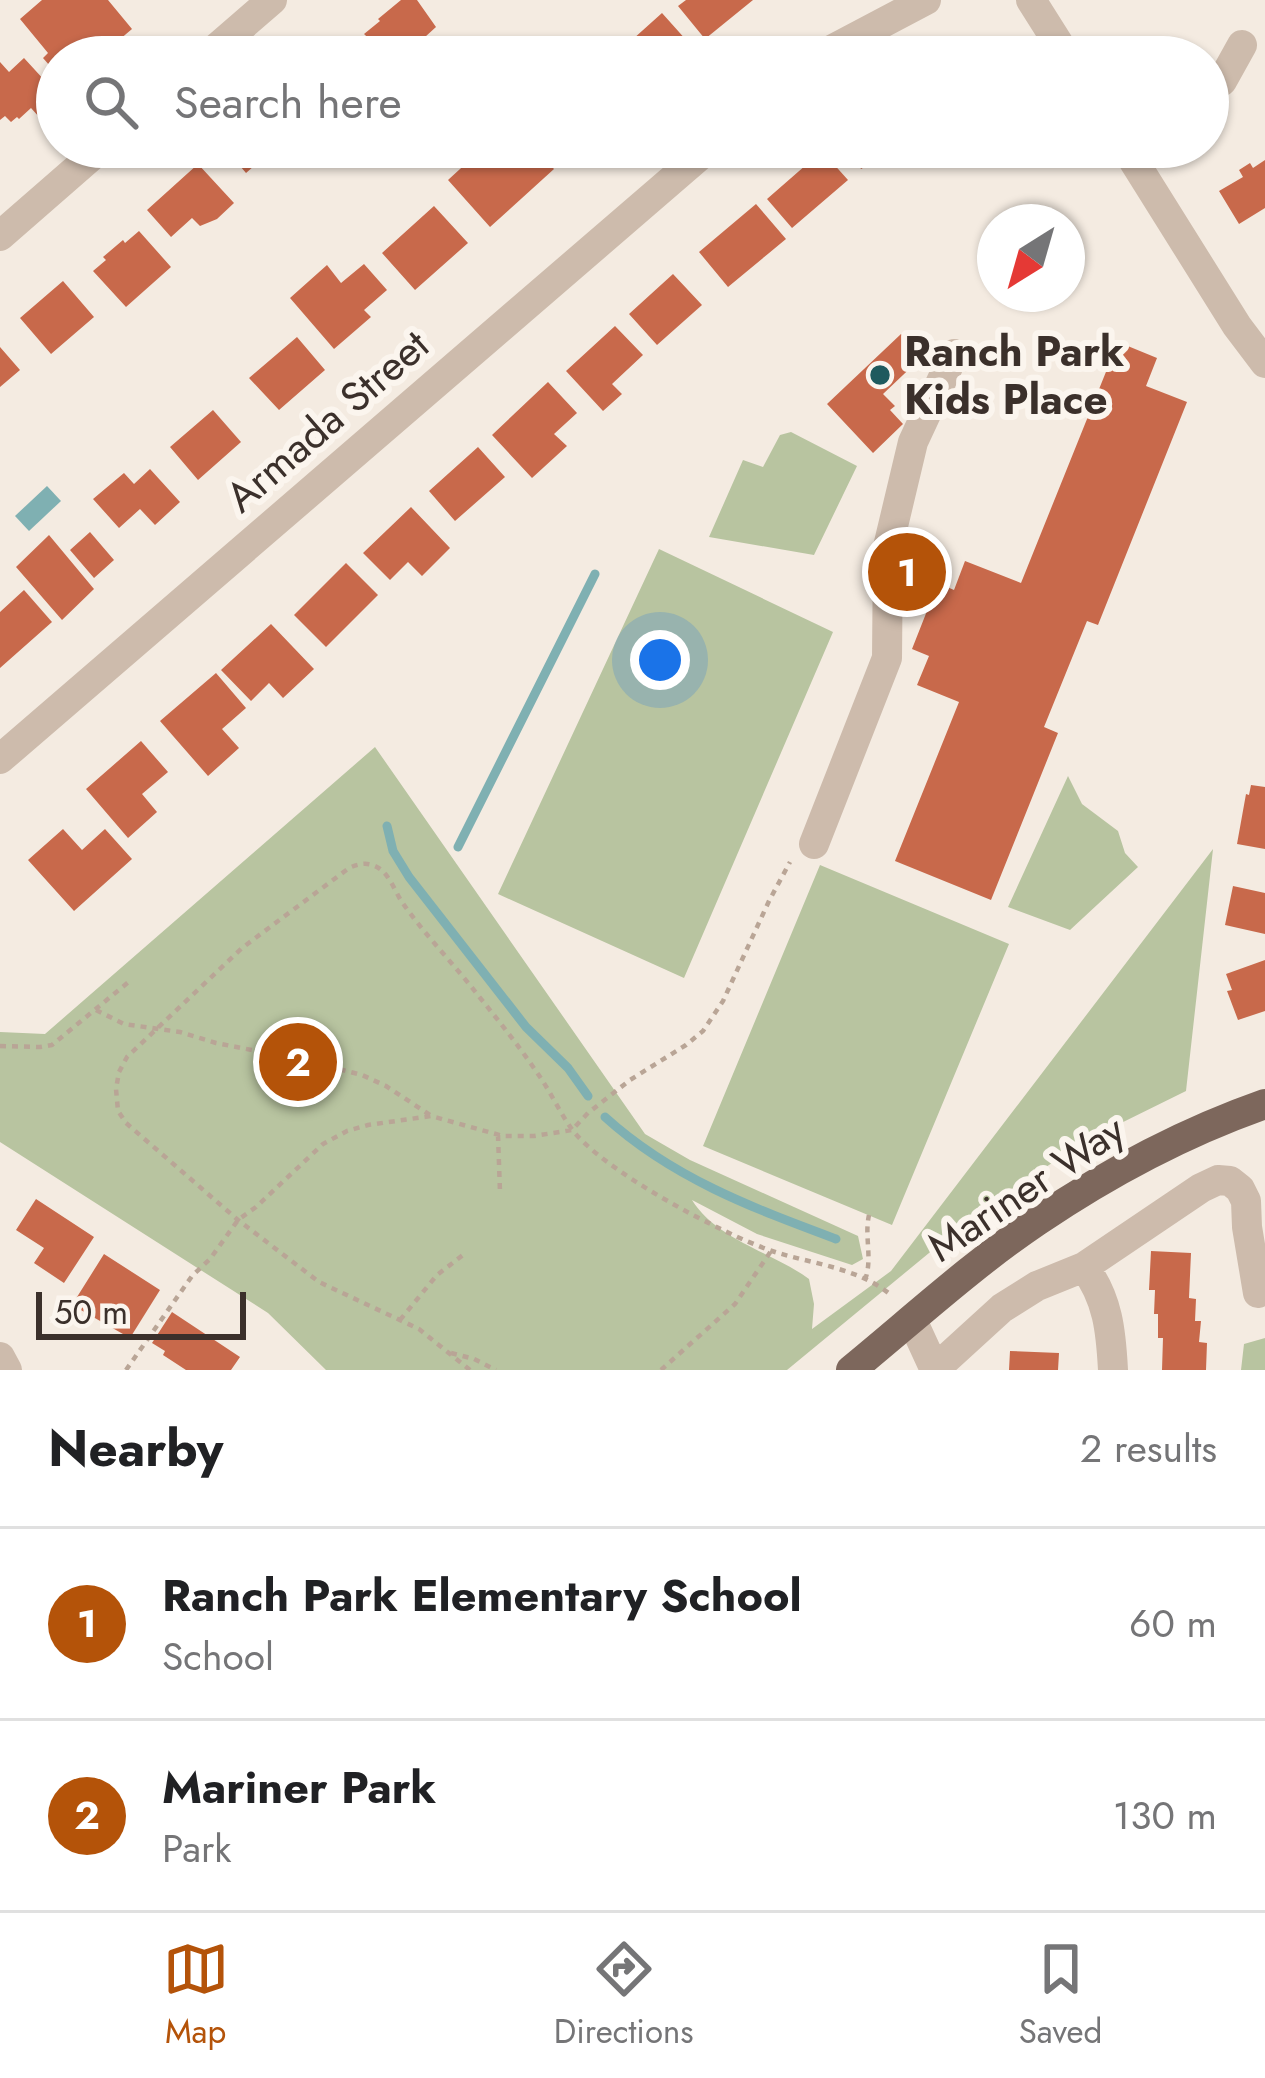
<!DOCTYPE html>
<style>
body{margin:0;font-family:Jost,sans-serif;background:#f6f6f6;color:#202124}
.compass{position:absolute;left:977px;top:204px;width:108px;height:108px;border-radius:50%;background:#fff;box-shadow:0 3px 9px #0004;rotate:217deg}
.scale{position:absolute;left:36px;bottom:30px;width:210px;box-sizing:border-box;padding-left:12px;border:6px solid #3b302b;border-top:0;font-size:33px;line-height:42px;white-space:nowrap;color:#3b302b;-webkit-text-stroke:9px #fbf5ee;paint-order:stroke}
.you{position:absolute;left:660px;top:660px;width:42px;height:42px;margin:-30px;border:9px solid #fff;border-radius:50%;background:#1a73e8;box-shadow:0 0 0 18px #1a73e833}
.badge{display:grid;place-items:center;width:78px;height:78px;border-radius:50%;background:#b45309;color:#fff;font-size:39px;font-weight:700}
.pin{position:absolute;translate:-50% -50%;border:6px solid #fff;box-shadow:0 3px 12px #0006}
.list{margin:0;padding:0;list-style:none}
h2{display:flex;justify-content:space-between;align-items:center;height:156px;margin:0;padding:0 48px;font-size:51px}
h2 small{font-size:39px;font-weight:400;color:#757577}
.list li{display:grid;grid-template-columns:78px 1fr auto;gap:36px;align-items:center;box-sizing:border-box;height:192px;padding:0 48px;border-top:3px solid #e0e0e0}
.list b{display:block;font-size:45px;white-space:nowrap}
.list p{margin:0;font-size:39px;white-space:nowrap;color:#757577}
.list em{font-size:39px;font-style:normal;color:#757577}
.icon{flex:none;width:66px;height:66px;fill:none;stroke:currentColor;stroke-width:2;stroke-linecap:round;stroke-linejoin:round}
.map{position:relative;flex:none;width:1265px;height:1370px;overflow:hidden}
.search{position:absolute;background:#fff;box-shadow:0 3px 9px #0004;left:36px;right:36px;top:36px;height:132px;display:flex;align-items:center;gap:30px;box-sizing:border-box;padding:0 42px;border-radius:66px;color:#757577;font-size:45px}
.sheet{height:540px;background:#fff}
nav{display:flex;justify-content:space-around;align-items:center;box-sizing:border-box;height:168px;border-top:3px solid #e0e0e0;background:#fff;font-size:33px;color:#757577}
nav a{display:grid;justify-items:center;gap:6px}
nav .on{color:#b45309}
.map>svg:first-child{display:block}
.green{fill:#b8c4a0}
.water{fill:#7fb0b2}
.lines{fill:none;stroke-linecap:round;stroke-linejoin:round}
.stream{stroke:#7fb0b2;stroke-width:9}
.building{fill:#c8694b}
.path{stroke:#b9a596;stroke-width:4.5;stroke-dasharray:6 6;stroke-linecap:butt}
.minor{stroke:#cdbbac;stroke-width:30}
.major{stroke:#7d675c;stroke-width:30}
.poi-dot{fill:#1f5a5e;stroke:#fbf5ee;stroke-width:4.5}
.labels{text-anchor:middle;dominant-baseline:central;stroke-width:12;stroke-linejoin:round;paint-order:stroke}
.poi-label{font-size:42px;font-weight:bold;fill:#3b302b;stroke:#fbf5ee;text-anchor:start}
.street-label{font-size:42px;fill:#3b302b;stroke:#fbf5ee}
</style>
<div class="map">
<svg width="1265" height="1370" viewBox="0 0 1265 1370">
<rect width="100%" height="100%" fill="#f4ebe1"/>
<path class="green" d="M791,432L857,466L814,555L709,537L743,460L763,467L780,435Z
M659,549L833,632L684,978L498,894Z
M375,747L645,1134L690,1160L858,1236L863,1259L852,1265L757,1234L692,1200C717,1240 772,1252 809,1279L814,1304L812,1329L891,1271L1213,849L1186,1091L1109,1129L1061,1157L980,1211L787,1370H326L268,1313L0,1142V1032L45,1034Z
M1068,776L1082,804L1118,831L1125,853L1138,867L1070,930L1008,907Z
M820,865L1009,944L892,1225L703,1146Z
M1265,1338V1370H1241L1244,1344Z"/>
<path class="water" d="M47,486L61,501L29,531L15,516Z"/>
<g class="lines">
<path class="stream" d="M387,826L393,851L409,877L526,1027L568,1068L588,1096
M458,847L595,574
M605,1117C672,1178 753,1208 836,1239"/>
</g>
<path class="building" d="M42,0H108L132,29L106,51L104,48L92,57H57V74L43,58L48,53L20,19Z
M401,0H417L436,27L403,57H388L364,34L380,21L378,19Z
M686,0H753L705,39L678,6Z
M662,13L696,51L690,57H613Z
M24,58L57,94V103L40,118L31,108L19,119L17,117L11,122L5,116L0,120V62L9,72Z
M224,147H276L246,173Z
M484,147H533L554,169L490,227L448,180Z
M850,147H901L861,169Z
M822,151L848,180L792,228L767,199Z
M1265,160V208L1239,224L1219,191L1243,177L1239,170L1250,163L1253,168Z
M198,164L234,203L217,219L200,226L192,218L171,237L147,210Z
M756,204L786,239L728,287L699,252Z
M434,206L468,243L415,290L382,253Z
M139,231L171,267L126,307L93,271L106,260L103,257L123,240L125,243Z
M364,264L387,290L364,310L371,317L334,349L290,298L327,265L341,283Z
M673,274L702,305L657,345L629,314Z
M63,281L94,317L51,354L20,318Z
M615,326L643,355L612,384L622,394L603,411L566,371Z
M901,334L923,356L883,394L895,406L890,410L903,424L873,453L827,404Z
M297,337L325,370L279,410L249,378Z
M1118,342L1157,358L1146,386L1187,402L1098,625L1087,621L1044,727L1058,733L991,900L895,861L959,702L917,685L929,656L912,649L938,583L954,590L965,561L1021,583Z
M0,347L20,370L0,387Z
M548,382L577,413L554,434L567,446L532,478L492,435Z
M213,410L241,442L198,480L170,447Z
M478,447L505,477L455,521L429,491Z
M150,469L180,502L155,525L140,509L119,528L93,499L124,473L134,484Z
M411,507L450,548L422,576L408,562L390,580L363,553Z
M90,532L114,560L94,578L70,550Z
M49,535L94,589L62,620L16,567Z
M346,563L378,595L326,647L294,615Z
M24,590L52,622L0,668V612Z
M271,624L314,669L283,698L269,683L251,701L221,670Z
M216,673L246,708L222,729L239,748L208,776L160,721Z
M141,741L168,772L142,794L157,812L128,838L86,789Z
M1251,785L1265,787V849L1237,844L1246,794L1249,795Z
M63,829L82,850L105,829L132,859L74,911L28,860Z
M1233,886L1265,893V934L1225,925Z
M1265,960V1011L1238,1020L1227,991L1232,990L1226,974Z
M36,1199L94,1237L64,1283L34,1263L44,1248L16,1230Z
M1151,1251L1191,1253L1189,1298L1196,1299L1195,1321H1201L1199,1342L1207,1343L1206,1370H1162L1163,1338H1158V1314H1154L1155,1290H1149Z
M104,1254L160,1290L130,1338L72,1305Z
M172,1312L240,1357L231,1370H186L163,1355L165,1351L152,1343Z
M1010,1351L1059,1353L1058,1370H1009Z"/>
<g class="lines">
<path class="path" d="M96,1010L124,1024L180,1032L216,1043L308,1061L362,1075L386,1086L430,1115
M0,1046L40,1047L52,1045L131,980
M498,1135L500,1192
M865,1280C873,1258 864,1237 869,1215
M400,1320L437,1275L463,1255
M451,1353L474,1359L496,1370
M126,1370L192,1276L210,1259L238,1220L256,1207L323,1144L347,1131L368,1125L431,1116L503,1136H534L572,1130L588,1113L630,1080L686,1045L703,1031L723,1001L769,901L790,862
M470,1370L419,1329L319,1282L238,1220L126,1123L118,1111L116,1089L119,1072L127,1057L242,948L349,868C358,864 366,862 375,866C389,872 394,890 402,902C424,934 453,963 477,994C498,1020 519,1046 538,1074C550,1091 559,1111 571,1128C601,1170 722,1234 772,1251C811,1264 857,1267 891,1295
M661,1370L735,1304L771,1251"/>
<path class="minor" d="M1031,0L1067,57
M206,57L272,0
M818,57L926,0
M1208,91L1222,81L1242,45
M1125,147L1237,326L1265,363
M0,236L102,147
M0,759L710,147
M814,844L887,658L888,547L913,442L954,354
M1084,1267C1108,1298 1111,1332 1113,1370
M912,1320L935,1370
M0,1357L7,1370
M934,1370L1002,1308L1037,1286L1084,1267L1201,1188L1218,1180L1230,1181L1240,1189L1246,1201L1247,1227L1258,1293"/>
<path class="major" d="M851,1370C912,1320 972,1265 1037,1221C1108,1173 1185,1132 1265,1104"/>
</g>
<circle class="poi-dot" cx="880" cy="375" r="12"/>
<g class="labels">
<g class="poi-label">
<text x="904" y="351">Ranch Park<tspan x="904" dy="48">Kids Place</tspan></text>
</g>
<g class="street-label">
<text transform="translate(327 421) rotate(-41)">Armada Street</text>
<text transform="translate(1026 1188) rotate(-34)">Mariner Way</text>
</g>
</g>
</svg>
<svg class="compass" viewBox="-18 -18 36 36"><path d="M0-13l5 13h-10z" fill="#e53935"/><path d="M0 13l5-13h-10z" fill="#757577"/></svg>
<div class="scale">50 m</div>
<div class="you"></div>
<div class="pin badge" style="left:907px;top:572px">1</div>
<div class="pin badge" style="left:298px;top:1062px">2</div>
<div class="search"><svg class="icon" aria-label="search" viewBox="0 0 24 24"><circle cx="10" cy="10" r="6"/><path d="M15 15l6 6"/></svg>Search here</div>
</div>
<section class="sheet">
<h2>Nearby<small>2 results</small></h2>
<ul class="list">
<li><span class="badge">1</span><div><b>Ranch Park Elementary School</b><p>School</p></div><em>60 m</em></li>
<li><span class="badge">2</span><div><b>Mariner Park</b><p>Park</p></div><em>130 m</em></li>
</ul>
</section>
<nav>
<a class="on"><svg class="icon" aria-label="map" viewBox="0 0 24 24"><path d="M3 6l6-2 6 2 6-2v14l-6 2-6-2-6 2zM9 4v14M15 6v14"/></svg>Map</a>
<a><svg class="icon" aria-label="directions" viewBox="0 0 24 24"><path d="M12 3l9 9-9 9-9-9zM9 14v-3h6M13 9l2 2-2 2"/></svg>Directions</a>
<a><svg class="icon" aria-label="saved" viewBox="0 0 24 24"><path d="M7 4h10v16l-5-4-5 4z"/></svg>Saved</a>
</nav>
